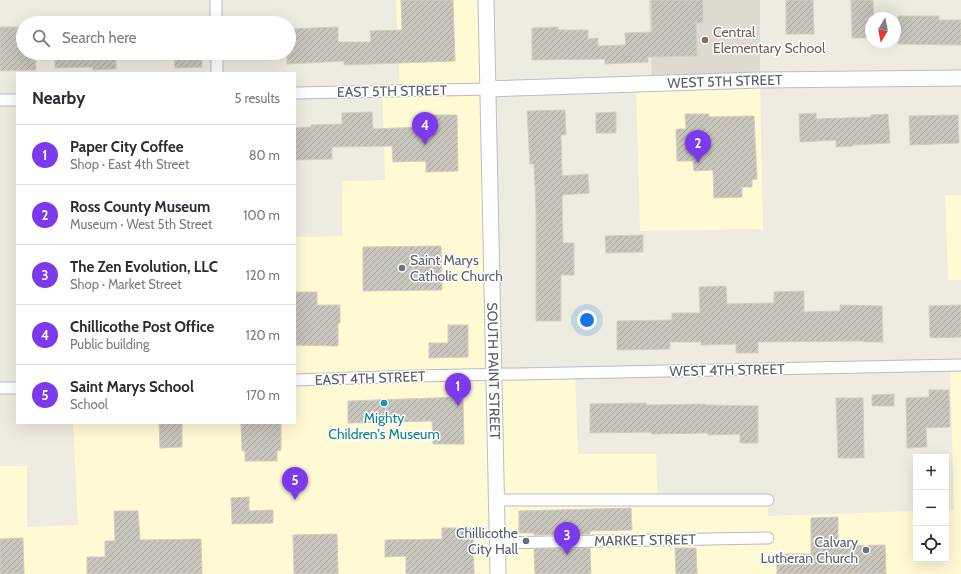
<!DOCTYPE html>
<meta charset="utf-8">
<style>
body{margin:0;font-family:Cabin,sans-serif;background:#f2f2f3;color:#2b2b33}
.controls{position:absolute;right:12px;bottom:12px;display:grid;overflow:hidden;border-radius:0px;box-shadow:0 4px 16px #0002}
.controls button{width:36px;height:36px;display:grid;place-items:center;padding:0;border:0;border-bottom:1px solid #e1e1e2;background:#fff;color:#2b2b33;font:20px sans-serif}
.compass{position:absolute;left:865px;top:12px;width:36px;height:36px;border-radius:50%;background:#fff;box-shadow:0 4px 16px #0002;rotate:190deg}
.you{position:absolute;left:587px;top:320px;width:14px;height:14px;margin:-10px;border:3px solid #fff;border-radius:50%;background:#1a73e8;box-shadow:0 0 0 6px #1a73e833}
.badge{display:grid;place-items:center;width:26px;height:26px;border-radius:50%;background:#7c3aed;color:#fff;font-size:13px;font-weight:700}
.pin{position:absolute;translate:-50% -33px;filter:drop-shadow(0 1px 2px #0008)}
.pin::after{content:'';position:absolute;top:21px;width:14px;height:12px;background:inherit;clip-path:polygon(0 0,100% 0,50% 100%)}
.list{margin:0;padding:0;list-style:none}
h2{display:flex;justify-content:space-between;align-items:center;height:52px;margin:0;padding:0 16px;font-size:17px}
h2 small{font-size:13px;font-weight:400;color:#7c7c81}
.list li{display:grid;grid-template-columns:26px 1fr auto;gap:12px;align-items:center;box-sizing:border-box;height:60px;padding:0 16px;border-top:1px solid #e1e1e2}
.list b{display:block;font-size:15px;white-space:nowrap}
.list p{margin:0;font-size:13px;white-space:nowrap;color:#7c7c81}
.list em{font-size:13px;font-style:normal;color:#7c7c81}
.icon{flex:none;width:22px;height:22px;fill:none;stroke:currentColor;stroke-width:2;stroke-linecap:round;stroke-linejoin:round}
.map{position:relative;flex:none;width:961px;height:574px;overflow:hidden}
.search{position:absolute;background:#fff;box-shadow:0 4px 16px #0002;left:16px;top:16px;width:280px;height:44px;display:flex;align-items:center;gap:10px;box-sizing:border-box;padding:0 14px;border-radius:22px;color:#7c7c81;font-size:15px}
.panel{position:absolute;background:#fff;box-shadow:0 4px 16px #0002;left:16px;top:72px;width:280px;height:352px;border-radius:0px}
.map>svg:first-child{display:block}
.commercial{fill:#fff9d4}
.education{fill:#dddbcf}
.building{fill:url(#building-hatch);stroke:#d3cebe}
.lines{fill:none;stroke-linecap:round;stroke-linejoin:round}
.street-casing{stroke:#b9bbc1;stroke-width:13}
.secondary-casing{stroke:#bbbec6;stroke-width:17}
.street{stroke:#fff;stroke-width:11}
.secondary{stroke:#fff;stroke-width:15}
.education-dot{fill:#8d6e63;stroke:#fff;stroke-width:1.5}
.worship-dot{fill:#6b7280;stroke:#fff;stroke-width:1.5}
.culture-dot{fill:#0f9aa8;stroke:#fff;stroke-width:1.5}
.service-dot{fill:#5c6f8a;stroke:#fff;stroke-width:1.5}
.labels{text-anchor:middle;dominant-baseline:central;stroke-width:3;stroke-linejoin:round;paint-order:stroke}
.education-label{font-size:14px;fill:#785e54;stroke:#fff;text-anchor:start}
.street-label{font-size:14px;fill:#595d63;stroke:#fff}
.worship-label{font-size:14px;fill:#5b616d;stroke:#fff;text-anchor:start}
.culture-label{font-size:14px;fill:#0d838f;stroke:#fff}
.service-label{font-size:14px;fill:#4e5e75;stroke:#fff;text-anchor:end}
</style>
<div class="map">
<svg width="961" height="574" viewBox="0 0 961 574">
<defs>
<pattern id="building-hatch" width="6" height="6" patternUnits="userSpaceOnUse"><rect width="6" height="6" fill="#c9c6bd"/><path d="M-1 1l2-2M0 6l6-6M5 7l2-2" fill="none" stroke="#a6a49d"/></pattern>
</defs>
<rect width="100%" height="100%" fill="#eeece0"/>
<path class="commercial" d="M396,0H486L494,374L575,373L578,454H656L658,500H768V516L916,511V559H946V511L954,510L950,366L961,365V574H0V466H27V527L78,525L73,423H295V237L342,236V181L385,180L382,91H400Z
M760,80L763,229L640,231L636,84Z
M945,195H961V280H948Z"/>
<path class="education" d="M649,0H760V80L652,84Z"/>
<path class="building" d="M401,0H453L455,61L344,65V61L287,64V53H289V29L338,27V42H371L370,31L402,30Z
M651,0H703V23H696L697,56L648,57V62L626,63L605,64V59L532,60V28L558,27V30H588V39L598,38V46L626,45L625,33L652,32Z
M786,0H813L814,34H786Z
M851,0H873L874,18H871V38H852Z
M898,16H939V20H961V45L898,44Z
M0,27H23V53H35L36,70L0,71Z
M55,53H116V69L93,70V67L55,68Z
M174,53H202V67L175,68Z
M565,110L566,135H561L562,176L588,174L589,193L562,195L563,243H574V275H561V321H536V210L534,164H530L527,111Z
M372,112L373,129L423,127L422,115H457L458,171L426,172V161L393,162L392,146L332,147V159L295,160V128L311,127V125L342,124V113Z
M616,112V133H596V113Z
M816,113V119L871,117V115L888,114L890,143L853,145V146L836,147V140L800,142L799,114Z
M685,114H709V117L754,116L757,179L752,180V187H742V197L714,198L713,170L694,171L693,161H677L676,129H686Z
M958,115L959,143L910,145L909,116Z
M643,235V252L606,253L605,236Z
M441,246L442,290L363,291V247Z
M726,286L727,304L774,303V292L804,291V312L840,311V305L882,306L883,342H864V341L758,342V353H736V344L701,345V342H670V349L617,350V321L672,320V313H700L699,287Z
M295,292H317V305H340V323H338V346L295,345Z
M961,305V337L930,338L929,306Z
M448,325H468V357L429,358V343H448Z
M929,390H949L950,427L926,428L927,447L907,448L906,398L929,397Z
M894,394V406H872V395Z
M463,397L464,444H433L432,421L348,423V401Z
M836,398H863L864,458H838Z
M646,403V405L705,404V405L758,406V443H740V434L708,435V433L651,434V432L590,433V404Z
M159,423H182V447L160,448Z
M241,423H281V450L277,451V461H245V451H242Z
M249,497V511L273,510V523L232,524L231,498Z
M631,508L632,530L590,531V534L534,535V533H519V511Z
M114,511H138L140,540L201,539L202,574H87V557H105V541H115Z
M838,517V546L885,545L886,574H777V554H811V518Z
M442,528H473L474,574H406V556L385,557V540L442,539Z
M337,534L338,574H294L293,535Z
M23,538L24,574H0V539Z
M590,548L591,574H535L534,549Z
M675,548H696L697,574H676Z"/>
<g class="lines">
<defs>
<path id="street" d="M216,0V23
M217,53V73
M295,93L489,89
M0,100H17
M295,380L416,376L961,365
M0,388H17
M496,500H768
M497,543L768,538"/>
<g id="secondary">
<path id="s1" d="M486,0L498,574"/>
<path id="s2" d="M489,89L760,80L961,78"/>
</g>
</defs>
<use href="#street" class="street-casing"/>
<use href="#secondary" class="secondary-casing"/>
<use href="#street" class="street"/>
<use href="#secondary" class="secondary"/>
</g>
<circle class="education-dot" cx="705" cy="40" r="4"/>
<g class="worship-dot">
<circle cx="402" cy="268" r="4"/>
<circle cx="866" cy="550" r="4"/>
</g>
<circle class="culture-dot" cx="384" cy="403" r="4"/>
<circle class="service-dot" cx="526" cy="541" r="4"/>
<g class="labels">
<g class="education-label">
<text x="713" y="32">Central<tspan x="713" dy="16">Elementary School</tspan></text>
</g>
<g class="street-label">
<text stroke="none"><textPath href="#s2" startOffset="236">WEST 5TH STREET</textPath></text>
<text transform="translate(392 91) rotate(-1)">EAST 5TH STREET</text>
<text transform="translate(727 370) rotate(-1)">WEST 4TH STREET</text>
<text stroke="none"><textPath href="#s1" startOffset="371">SOUTH PAINT STREET</textPath></text>
<text transform="translate(370 378) rotate(-2)">EAST 4TH STREET</text>
<text transform="translate(645 540) rotate(-1)">MARKET STREET</text>
</g>
<g class="worship-label">
<text x="410" y="260">Saint Marys<tspan x="410" dy="16">Catholic Church</tspan></text>
<text x="858" y="542" text-anchor="end">Calvary<tspan x="858" dy="16">Lutheran Church</tspan></text>
</g>
<g class="culture-label">
<text x="384" y="418">Mighty<tspan x="384" dy="16">Children's Museum</tspan></text>
</g>
<g class="service-label">
<text x="518" y="533">Chillicothe<tspan x="518" dy="16">City Hall</tspan></text>
</g>
</g>
</svg>
<div class="controls">
<button>+</button>
<button>−</button>
<button><svg class="icon" aria-label="locate" viewBox="0 0 24 24"><circle cx="12" cy="12" r="6"/><path d="M12 2v4M12 18v4M2 12h4M18 12h4"/></svg></button>
</div>
<svg class="compass" viewBox="-18 -18 36 36"><path d="M0-13l5 13h-10z" fill="#e53935"/><path d="M0 13l5-13h-10z" fill="#7c7c81"/></svg>
<div class="you"></div>
<div class="pin badge" style="left:458px;top:406px">1</div>
<div class="pin badge" style="left:698px;top:163px">2</div>
<div class="pin badge" style="left:567px;top:555px">3</div>
<div class="pin badge" style="left:425px;top:145px">4</div>
<div class="pin badge" style="left:295px;top:500px">5</div>
<div class="search"><svg class="icon" aria-label="search" viewBox="0 0 24 24"><circle cx="10" cy="10" r="6"/><path d="M15 15l6 6"/></svg>Search here</div>
<section class="panel">
<h2>Nearby<small>5 results</small></h2>
<ul class="list">
<li><span class="badge">1</span><div><b>Paper City Coffee</b><p>Shop · East 4th Street</p></div><em>80 m</em></li>
<li><span class="badge">2</span><div><b>Ross County Museum</b><p>Museum · West 5th Street</p></div><em>100 m</em></li>
<li><span class="badge">3</span><div><b>The Zen Evolution, LLC</b><p>Shop · Market Street</p></div><em>120 m</em></li>
<li><span class="badge">4</span><div><b>Chillicothe Post Office</b><p>Public building</p></div><em>120 m</em></li>
<li><span class="badge">5</span><div><b>Saint Marys School</b><p>School</p></div><em>170 m</em></li>
</ul>
</section>
</div>
